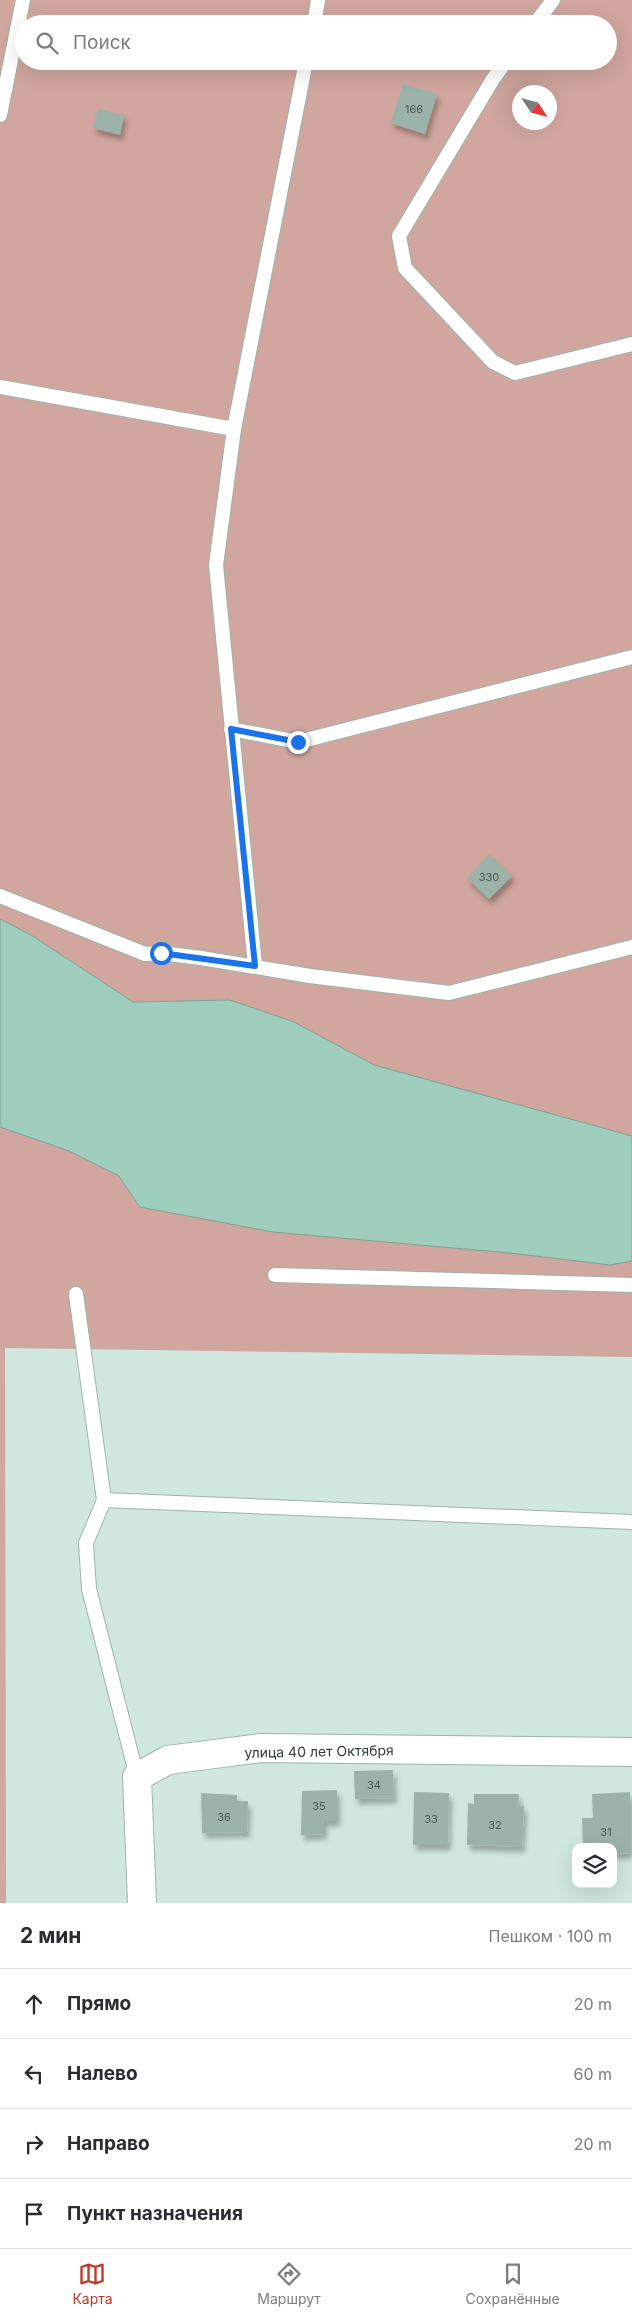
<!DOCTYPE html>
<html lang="ru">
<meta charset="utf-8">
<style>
body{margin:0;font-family:Inter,sans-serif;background:#f7f7f7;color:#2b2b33}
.controls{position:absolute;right:15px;bottom:15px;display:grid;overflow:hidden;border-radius:10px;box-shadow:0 5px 20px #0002}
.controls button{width:45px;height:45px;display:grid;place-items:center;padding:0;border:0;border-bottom:1px solid #e1e1e2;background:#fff;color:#2b2b33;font:25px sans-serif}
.compass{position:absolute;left:512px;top:85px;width:45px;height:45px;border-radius:50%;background:#fff;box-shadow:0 5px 20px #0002;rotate:126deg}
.stop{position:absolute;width:15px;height:15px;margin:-11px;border:4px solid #1a73e8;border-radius:50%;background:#fff}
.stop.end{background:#1a73e8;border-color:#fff;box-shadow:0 1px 5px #0008}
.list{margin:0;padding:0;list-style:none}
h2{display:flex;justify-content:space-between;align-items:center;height:65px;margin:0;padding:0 20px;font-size:21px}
h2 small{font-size:16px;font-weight:400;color:#7c7c81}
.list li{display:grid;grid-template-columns:32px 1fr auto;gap:15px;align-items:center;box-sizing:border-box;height:70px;padding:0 20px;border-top:1px solid #e1e1e2}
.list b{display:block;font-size:19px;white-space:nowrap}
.list em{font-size:16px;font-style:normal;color:#7c7c81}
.icon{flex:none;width:28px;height:28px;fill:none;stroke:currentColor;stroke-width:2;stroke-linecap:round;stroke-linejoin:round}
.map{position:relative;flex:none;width:632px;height:1903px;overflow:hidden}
.search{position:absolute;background:#fff;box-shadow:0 5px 20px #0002;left:15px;right:15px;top:15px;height:55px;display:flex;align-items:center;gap:12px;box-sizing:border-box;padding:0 18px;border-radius:28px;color:#7c7c81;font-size:19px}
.sheet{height:345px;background:#fff}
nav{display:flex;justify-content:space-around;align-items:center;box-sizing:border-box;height:70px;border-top:1px solid #e1e1e2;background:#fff;font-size:14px;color:#7c7c81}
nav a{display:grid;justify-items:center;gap:2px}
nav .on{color:#c13524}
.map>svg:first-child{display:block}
.green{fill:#d0a69e;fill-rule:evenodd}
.water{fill:#9ecdbc;stroke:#7ea295}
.building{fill:#9cb3aa;filter:url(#shadow)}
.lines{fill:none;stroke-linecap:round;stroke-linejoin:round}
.lane-casing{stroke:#9db4ab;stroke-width:16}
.street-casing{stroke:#9db4ab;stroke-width:30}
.lane{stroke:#fff;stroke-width:14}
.street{stroke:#fff;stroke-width:28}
.route{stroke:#1a73e8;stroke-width:6}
.labels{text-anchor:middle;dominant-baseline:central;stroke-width:4;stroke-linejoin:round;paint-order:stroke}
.number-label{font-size:11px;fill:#4d5a55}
.street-label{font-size:14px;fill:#333d39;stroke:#fff}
</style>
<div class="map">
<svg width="632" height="1903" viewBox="0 0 632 1903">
<defs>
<filter id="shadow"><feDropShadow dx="3" dy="5.5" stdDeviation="2.5" flood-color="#0004"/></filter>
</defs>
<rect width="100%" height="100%" fill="#cfe7de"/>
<path class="green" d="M0,0H632V1136L374,1065L294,1022L230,1000L133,1002L31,935L0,919ZM24,24H608V61H24ZM520,92H550V122H520Z
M0,1127L69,1151L119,1176L140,1207L273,1232L510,1253L610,1265L632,1261V1357L5,1348L6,1903H0Z"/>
<path class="water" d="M0,919L31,935L133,1002L230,1000L294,1022L374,1065L632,1136V1261L610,1265L510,1253L273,1232L140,1207L119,1176L69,1151L0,1127Z"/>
<path class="building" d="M93,20L111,23V24H92Z
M403,84L437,94L425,134L391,123Z
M98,109L124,115L120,135L93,128Z
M489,854L512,876L489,899L467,878Z
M393,1770L394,1798L355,1799L354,1771Z
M337,1790V1821H324V1834L301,1835L302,1791Z
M414,1792L449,1793L448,1845H413Z
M630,1792V1853L613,1854V1847H583L582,1818H593L592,1794Z
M201,1793L237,1795V1801H248L247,1832L202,1833Z
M474,1794H519L518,1805L524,1806L522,1847L467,1845L468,1803L474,1804Z"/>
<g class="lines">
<defs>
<path id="lane" d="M314,24L318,0
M535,24L553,0
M506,61L493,79L399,236L405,268L493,362L515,373L632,344
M0,115L23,0
M0,387L234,429
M231,729L298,742L632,657
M0,896L145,954L161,953L201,958L310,976L449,993L632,947
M255,966L216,565L234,429L306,61
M275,1275L632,1285
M76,1294L104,1500L86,1543L89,1589L137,1777
M104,1500L632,1522"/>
<path id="street" d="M142,1903L137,1777L168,1760L260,1748L632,1752"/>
</defs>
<use href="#lane" class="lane-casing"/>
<use href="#street" class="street-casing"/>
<use href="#lane" class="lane"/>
<use href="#street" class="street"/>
</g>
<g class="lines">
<path class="route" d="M161,953L255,966L231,729L298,742"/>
</g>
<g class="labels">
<g class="number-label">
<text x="414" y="109">166</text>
<text x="489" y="877">330</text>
<text x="374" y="1785">34</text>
<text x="319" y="1806">35</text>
<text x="224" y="1817">36</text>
<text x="431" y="1819">33</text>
<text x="495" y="1825">32</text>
<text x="606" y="1832">31</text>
</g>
<g class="street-label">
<text transform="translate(319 1751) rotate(-1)">улица 40 лет Октября</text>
</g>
</g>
</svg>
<div class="controls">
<button><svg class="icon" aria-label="layers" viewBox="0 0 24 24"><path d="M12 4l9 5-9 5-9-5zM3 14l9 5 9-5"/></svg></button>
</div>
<svg class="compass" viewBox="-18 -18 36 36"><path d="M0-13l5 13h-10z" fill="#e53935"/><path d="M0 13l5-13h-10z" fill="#7c7c81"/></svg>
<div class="stop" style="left:161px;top:953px"></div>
<div class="stop end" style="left:298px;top:742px"></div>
<div class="search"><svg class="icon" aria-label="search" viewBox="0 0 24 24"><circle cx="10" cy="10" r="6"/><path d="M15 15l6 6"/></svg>Поиск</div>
</div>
<section class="sheet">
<h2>2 мин<small>Пешком · 100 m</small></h2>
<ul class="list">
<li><svg class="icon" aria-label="ahead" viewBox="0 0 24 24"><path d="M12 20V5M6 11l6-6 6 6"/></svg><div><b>Прямо</b></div><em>20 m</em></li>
<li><svg class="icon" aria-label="left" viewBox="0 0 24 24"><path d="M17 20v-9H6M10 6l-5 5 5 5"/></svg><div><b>Налево</b></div><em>60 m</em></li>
<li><svg class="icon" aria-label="right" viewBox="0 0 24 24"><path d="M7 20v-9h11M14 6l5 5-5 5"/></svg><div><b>Направо</b></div><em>20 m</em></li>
<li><svg class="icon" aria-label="arrive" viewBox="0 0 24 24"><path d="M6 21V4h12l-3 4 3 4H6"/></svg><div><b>Пункт назначения</b></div></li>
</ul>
</section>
<nav>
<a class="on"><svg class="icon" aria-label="map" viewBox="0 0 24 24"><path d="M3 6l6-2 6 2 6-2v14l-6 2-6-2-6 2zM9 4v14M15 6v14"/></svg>Карта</a>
<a><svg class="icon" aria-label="directions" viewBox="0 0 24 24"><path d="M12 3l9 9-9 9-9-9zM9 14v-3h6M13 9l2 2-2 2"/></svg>Маршрут</a>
<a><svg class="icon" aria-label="saved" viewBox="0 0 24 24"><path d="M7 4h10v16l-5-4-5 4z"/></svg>Сохранённые</a>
</nav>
